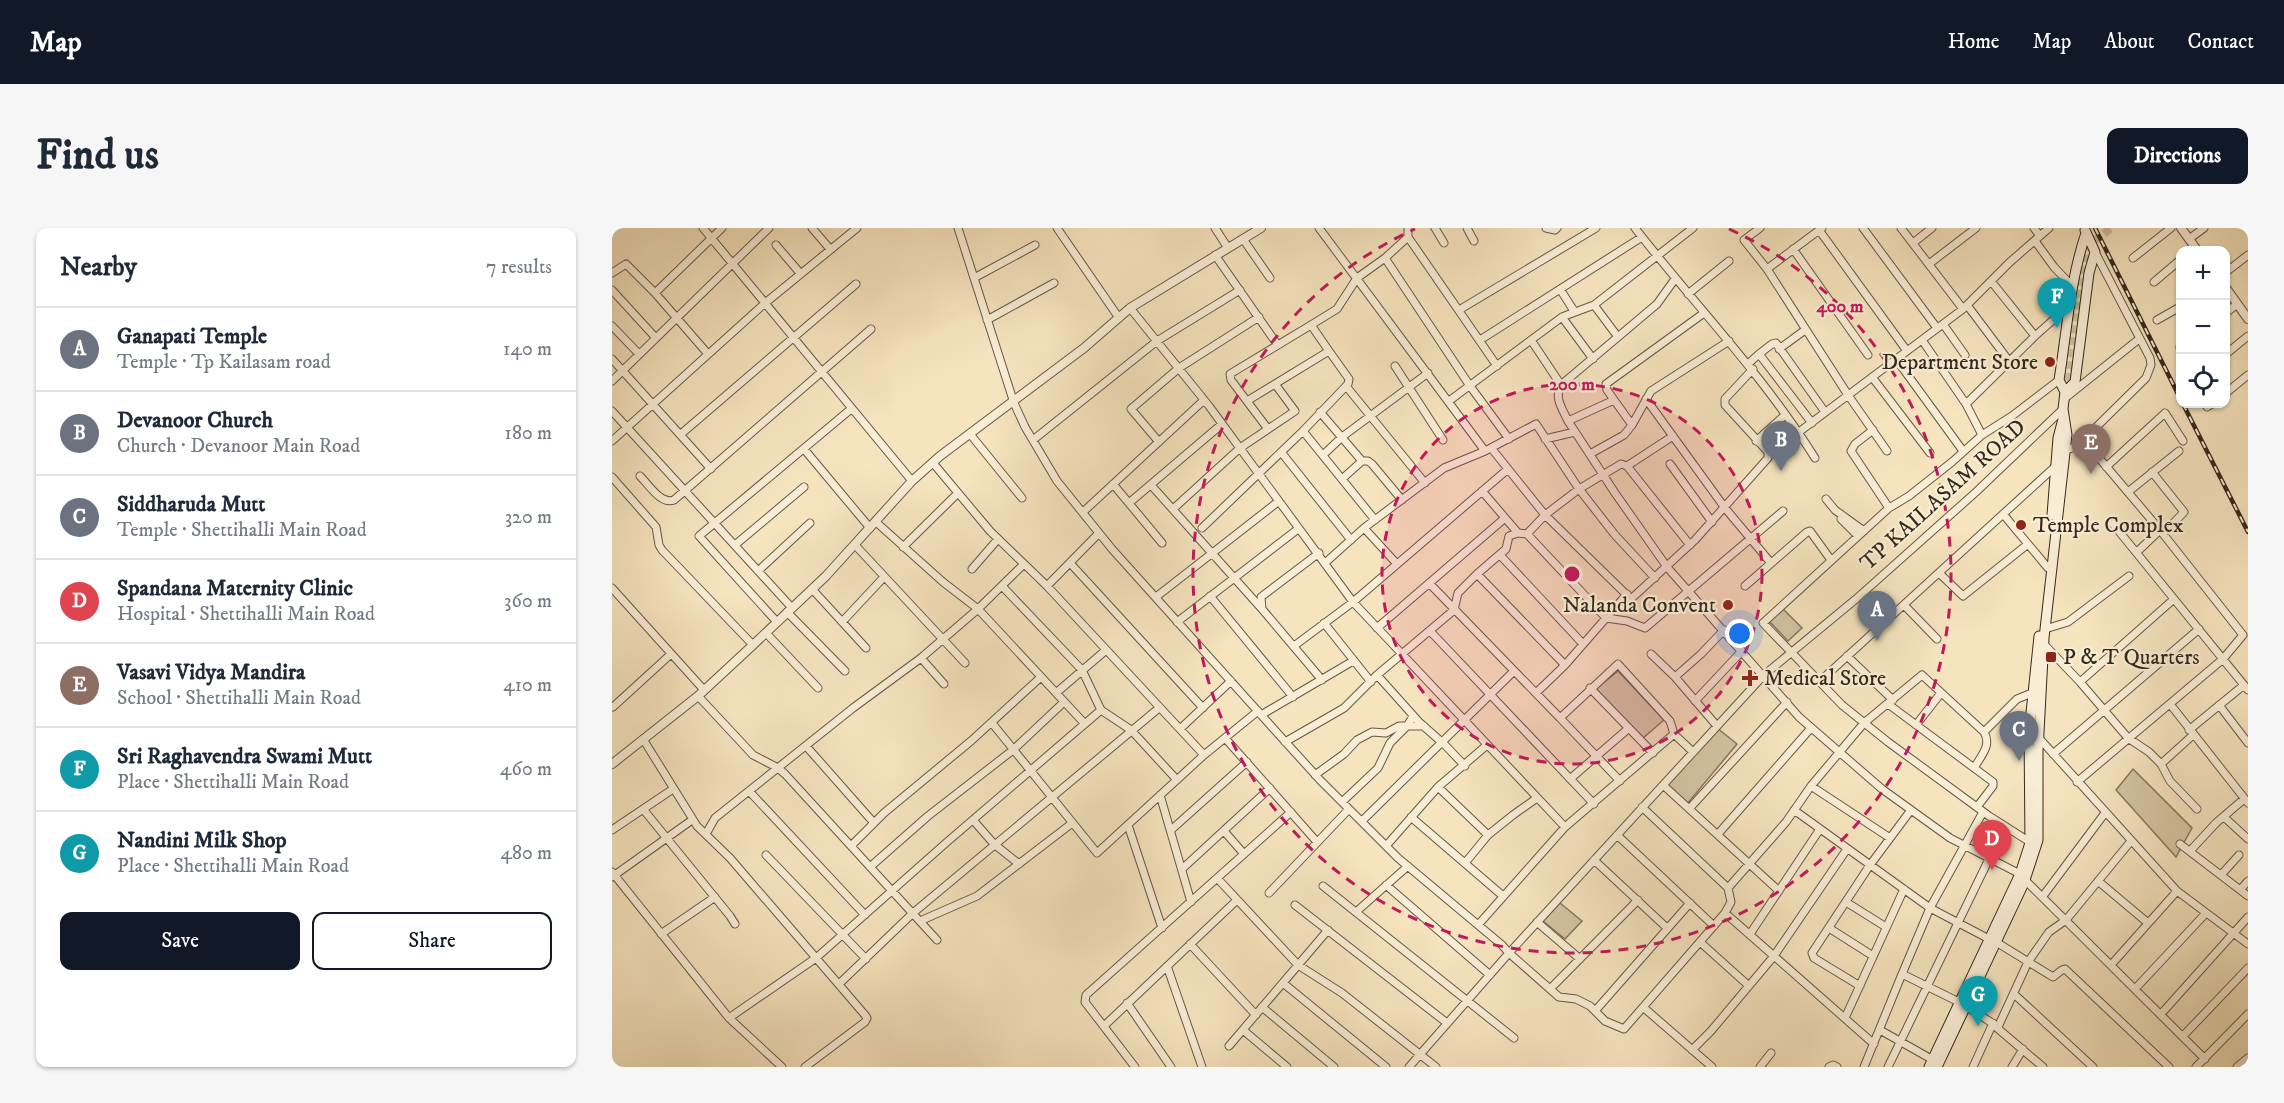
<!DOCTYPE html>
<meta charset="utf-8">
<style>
body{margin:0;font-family:"IM FELL DW Pica",serif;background:#f6f6f7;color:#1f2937}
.controls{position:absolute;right:18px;top:18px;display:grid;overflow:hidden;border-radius:12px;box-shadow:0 2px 4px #0004}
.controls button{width:54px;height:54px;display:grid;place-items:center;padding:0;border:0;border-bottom:2px solid #e0e1e3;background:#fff;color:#1f2937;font:30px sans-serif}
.you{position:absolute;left:1128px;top:406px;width:21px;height:21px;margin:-15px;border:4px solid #fff;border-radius:50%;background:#1a73e8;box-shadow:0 0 0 9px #1a73e833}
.badge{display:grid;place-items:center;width:39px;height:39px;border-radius:50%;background:#111827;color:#fff;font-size:20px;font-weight:700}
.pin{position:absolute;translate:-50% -50px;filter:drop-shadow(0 2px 3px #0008)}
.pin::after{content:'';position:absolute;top:32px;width:21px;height:18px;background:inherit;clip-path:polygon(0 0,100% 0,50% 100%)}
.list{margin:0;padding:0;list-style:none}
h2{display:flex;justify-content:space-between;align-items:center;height:78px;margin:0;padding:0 24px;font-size:26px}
h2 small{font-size:20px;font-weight:400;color:#747a83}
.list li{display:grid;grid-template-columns:39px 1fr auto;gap:18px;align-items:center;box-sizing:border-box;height:84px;padding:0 24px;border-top:2px solid #e0e1e3}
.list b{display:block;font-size:22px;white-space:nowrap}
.list p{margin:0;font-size:20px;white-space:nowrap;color:#747a83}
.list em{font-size:20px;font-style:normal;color:#747a83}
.actions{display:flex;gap:12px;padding:18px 24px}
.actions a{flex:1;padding:14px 0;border:2px solid #111827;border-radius:12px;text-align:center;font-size:21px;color:#111827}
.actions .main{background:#111827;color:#fff}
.icon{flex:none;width:33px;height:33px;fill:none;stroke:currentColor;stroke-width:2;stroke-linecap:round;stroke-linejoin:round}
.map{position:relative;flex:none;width:1636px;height:839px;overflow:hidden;border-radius:12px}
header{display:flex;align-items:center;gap:36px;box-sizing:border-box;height:84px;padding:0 30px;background:#111827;color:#fff}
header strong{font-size:28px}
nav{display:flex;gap:33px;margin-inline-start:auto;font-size:21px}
.intro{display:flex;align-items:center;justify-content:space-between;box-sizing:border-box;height:144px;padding:0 36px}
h1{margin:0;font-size:42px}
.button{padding:15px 27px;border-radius:12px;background:#111827;color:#fff;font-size:21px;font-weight:700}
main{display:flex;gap:36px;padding:0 36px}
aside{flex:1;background:#fff;border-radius:12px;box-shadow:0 2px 4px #0004}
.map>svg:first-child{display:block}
.green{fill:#d5c4a3;stroke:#847660;stroke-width:1.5}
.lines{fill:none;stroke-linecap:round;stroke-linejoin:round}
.tertiary-tunnel{stroke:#cfbf9f;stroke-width:8;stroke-dasharray:8 4;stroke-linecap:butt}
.minor-casing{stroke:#645846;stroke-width:9}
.tertiary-casing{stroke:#645846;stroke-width:10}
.secondary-casing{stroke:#34291d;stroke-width:11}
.minor{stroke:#f9edd5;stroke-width:7}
.tertiary{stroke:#f9edd5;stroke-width:8}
.secondary{stroke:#f9edd5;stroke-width:9}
.rail-casing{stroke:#34291d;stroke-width:4.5}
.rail{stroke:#f9edd5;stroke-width:2;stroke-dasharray:7;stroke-linecap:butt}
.ring{fill:none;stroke:#c2185b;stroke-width:3;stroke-dasharray:10 8}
.poi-dot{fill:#8f2418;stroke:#f9edd5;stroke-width:2}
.labels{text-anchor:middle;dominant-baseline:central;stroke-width:4.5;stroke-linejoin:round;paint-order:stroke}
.poi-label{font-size:22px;fill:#34291d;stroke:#f9edd5;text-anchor:start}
.street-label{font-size:22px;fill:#34291d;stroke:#f9edd5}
.centre{fill:#c2185b;stroke:#f9edd5;stroke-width:3}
.ring-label{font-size:18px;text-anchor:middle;font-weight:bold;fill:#c2185b;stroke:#f9edd5;stroke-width:4.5;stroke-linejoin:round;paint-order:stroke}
</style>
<header>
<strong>Map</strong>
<nav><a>Home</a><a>Map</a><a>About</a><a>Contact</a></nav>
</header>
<div class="intro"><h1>Find us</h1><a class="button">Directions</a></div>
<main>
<aside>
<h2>Nearby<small>7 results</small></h2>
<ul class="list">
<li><span class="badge" style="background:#6b7280">A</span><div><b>Ganapati Temple</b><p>Temple · Tp Kailasam road</p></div><em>140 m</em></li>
<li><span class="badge" style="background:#6b7280">B</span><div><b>Devanoor Church</b><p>Church · Devanoor Main Road</p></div><em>180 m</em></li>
<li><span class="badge" style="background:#6b7280">C</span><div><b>Siddharuda Mutt</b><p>Temple · Shettihalli Main Road</p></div><em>320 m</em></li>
<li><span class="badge" style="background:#e0444e">D</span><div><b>Spandana Maternity Clinic</b><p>Hospital · Shettihalli Main Road</p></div><em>360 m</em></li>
<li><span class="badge" style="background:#8d6e63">E</span><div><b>Vasavi Vidya Mandira</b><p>School · Shettihalli Main Road</p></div><em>410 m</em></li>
<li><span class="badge" style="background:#0f9aa8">F</span><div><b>Sri Raghavendra Swami Mutt</b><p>Place · Shettihalli Main Road</p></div><em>460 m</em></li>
<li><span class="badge" style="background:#0f9aa8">G</span><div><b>Nandini Milk Shop</b><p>Place · Shettihalli Main Road</p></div><em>480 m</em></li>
</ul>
<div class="actions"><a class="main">Save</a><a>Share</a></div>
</aside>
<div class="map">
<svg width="1636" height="839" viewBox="0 0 1636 839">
<rect width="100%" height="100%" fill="#f6e4bf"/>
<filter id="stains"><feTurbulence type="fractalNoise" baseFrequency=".00333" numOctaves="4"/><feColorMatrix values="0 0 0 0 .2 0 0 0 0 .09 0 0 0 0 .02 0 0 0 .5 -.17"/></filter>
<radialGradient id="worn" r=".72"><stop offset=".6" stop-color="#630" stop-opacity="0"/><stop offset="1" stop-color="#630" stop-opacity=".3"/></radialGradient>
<path class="green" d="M1170,380L1190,400L1176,413L1156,392Z
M1006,443L1052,492L1030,511L984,461Z
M1104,499L1125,516L1075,576L1054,558Z
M1521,541L1580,600L1564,629L1504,562Z
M948,675L970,693L953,711L931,693Z"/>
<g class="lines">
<path class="tertiary-tunnel" d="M1456,153L1472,32L1481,14L1499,0"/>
<defs>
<path id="minor" d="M91,0L300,253
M200,0L218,21
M346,0L402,175L413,199L445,253L500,321L669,509L708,552L786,630L890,717L897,725L797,839
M445,0L507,90
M603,0L616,20
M707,0L873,223L924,196L967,261L1009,236L1015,238L1078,317
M823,0L832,15
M855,0L862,13
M934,0L943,2L945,0
M1023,0C1083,77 1151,147 1203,230
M1148,0L1132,12L1155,41L1236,167L1275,223
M1251,0L1325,100
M1289,0L1351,81
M1422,0L1428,8
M1207,2L1295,123
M796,9L885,138
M631,11L658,50
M1577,11L1592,0
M1423,13L1442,39L1460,58
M1301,15L1320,0
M164,17L188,45
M1181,21L1256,127
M603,27L665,116
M773,30L858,158L897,211
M1521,30L1559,0
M1317,36L1364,0
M1155,41L1210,0
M1614,44L1636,27
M0,45L14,36L43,65L96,126
M362,50L423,17
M1379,53L1423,108L1458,77
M1542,54L1568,32
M948,61L962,83
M0,62L43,109
M43,65L110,0
M1076,66L1117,33
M982,77L1006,109
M1355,77L1397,133
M518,80L597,178L741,374L953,599
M847,82L984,0
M1092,85L994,156L995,162L1020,197L1039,163L1117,113
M1614,85L1625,76
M950,89L981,131
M375,92L442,55
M1545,92L1568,79
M1331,96L1353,127
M699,97L725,81L745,50L773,30L796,9V0
M0,98L27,126
M868,112L1030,9
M919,112L949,157
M1310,112L1354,176L1370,207
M1568,120V119
M1167,121L1193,102
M1147,126L1160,116L1164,115L1213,184
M1614,126L1636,108
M0,131L99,241
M1284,131L1351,223
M1136,136L1147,126L1200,195
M783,138L831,212
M1260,149L1318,225
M0,153L157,0
M734,158L813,255
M1614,165L1636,147
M1034,171L1113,280L1159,335
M1452,171L1527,111
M1002,172L956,193L1003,265L1055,339L1187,489L1270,561L1338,610L1408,646
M635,173L717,123L699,97L618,146L619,152L656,201
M837,173L950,89L982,77L1081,0
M1354,176L1423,108
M1595,179L1600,176
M0,183L180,380
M708,184L750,233H756L760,236L790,272
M956,193C950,180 942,170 949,157L1045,76L1063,51
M1261,202L1243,216L1239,223L1277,280
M691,203L763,292
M1187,204L1351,81L1398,34L1437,0
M69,206L244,56
M358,206L410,270
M933,211L963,204
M421,212L545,113L628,62
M0,213L152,76L245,0
M1144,213L1173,187
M547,214L519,181L567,140L647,89
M192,221L258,300
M880,221L933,287L1019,371L1083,312L1156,230V224L1113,177V171L1141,141
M1453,222L1464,219L1534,150L1539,137L1538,130L1483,24
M669,224L739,312
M978,226L1012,207L1020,197
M711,227L730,209L816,145
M321,235L378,303L435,358L592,527
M1058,236L1100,294
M1015,238L1061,208
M1494,239L1553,185L1571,213
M1540,244L1572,284L1551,306
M28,248C37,257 49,277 62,272L259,101
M0,249L44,299L47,317L50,322L141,417
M730,251L750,233
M501,256L550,315
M539,257L649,380
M870,263L906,305
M1516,264L1567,223
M1214,271L1223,282L1252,303
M517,275L610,196
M561,281L628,220L683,183L663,156
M471,284L592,172
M1391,286L1436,340
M1229,291L1246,308
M264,294L331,354L366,381L473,496
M1501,296L1636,462
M590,300L691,203L736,156L737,151L717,123
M752,300L785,336
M915,306L933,287L967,261L1003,307L1043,350
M123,317L192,259
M243,317L353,435
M291,319L346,265
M1525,324L1548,302
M707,325L649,369L650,381L710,452
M888,327L971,416
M458,335L591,480
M713,335L752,300L832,240L873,223
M360,341L386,311
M146,343L198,295
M1327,345L1351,368L1416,316
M865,346L953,437L924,465
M817,355L948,490L1006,436L1058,493L1062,506L1081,524
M390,358L470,442L489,482L519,502L565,552
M435,358L487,305
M1133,358L1195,304L1198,303L1219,332
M0,360L92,462
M200,361L254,420
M598,368L681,469
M544,369L667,273
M1292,377L1325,411
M175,384L233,443
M165,394L87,308L239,181
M230,394L272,349
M565,394L686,301
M712,395L759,454
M765,400L893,290
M1433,401L1456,394L1517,348
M818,403L982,576
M154,405L206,460
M1429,413L1468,454L1516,510L1537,524L1549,536L1558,553L1585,581
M682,418L741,374L896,241
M1039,426L1063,449L1105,498
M1235,428L1281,472
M309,430L332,456
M953,437L1015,366
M765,447L808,495L833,517L853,538
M1063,449L1089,426L1112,402
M1207,454L1446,236
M1468,454L1562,371
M978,460L1041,525
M444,465L494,422
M86,468L141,527L166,540L173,546L325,712
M1083,473L1130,423
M1276,476L1381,554V558L1365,579
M1558,476L1636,575
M1607,477L1636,515
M1,479L59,426
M649,487L741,433
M948,490L1008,553
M380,495L485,625L592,527L646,483
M1304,497L1329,465
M568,501L619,453
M1577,502L1632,457
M1372,504L1405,471L1420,465
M1417,504L1427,510L1565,663L1636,716
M613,510L705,614
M31,511L85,598L118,630L253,787L255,790L253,794L193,839
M673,514L732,480L765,447L842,382L846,365L865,346L894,321L897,308L906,305L915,306L994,390L1015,393L1033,400L1171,283
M194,518L262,595
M1441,526L1587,401
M1549,536L1581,507
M703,547L732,526L745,512L760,504L774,505L787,498H812
M958,551L1017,500
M1465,554L1611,431L1631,407L1548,302L1471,211
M1051,557L1167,663
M1199,558L1278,610
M826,559L876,607
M137,563L253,687
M548,567L579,674
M730,574L766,540L778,515L795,498L801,488
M1030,579L1116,660L1119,674L1113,685L1012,801L993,793L978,778L964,771L947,769L897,725L1152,447L1244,371L1364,264L1451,181
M31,581L118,688L123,696
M1077,581L1175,474
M1182,582L1318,680L1377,711
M799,589L891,668
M1612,589L1636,611
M361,592L382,616L407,636
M750,593L902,443
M516,597L550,700
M0,602L61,561
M559,602L635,534
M612,603L632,626
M94,606L103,590L241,480L309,430L366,381L412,336
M1106,606L1199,500
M1005,607L1102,698
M1421,616L1377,588L1276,514L1230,477L1151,395L1277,280L1297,268L1340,234L1370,207L1400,188L1447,152
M1568,616L1636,668
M239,618L272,585L359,513L429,449
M774,618L826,559L875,517
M1578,623L1604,595L1632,571
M154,627L254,731
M982,632L1055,700
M853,635L876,607L901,587L925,570
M258,639L316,588L401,522L452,474
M570,641L658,560
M0,644L117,790L170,839
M1609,647L1627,627
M0,649L80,592
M605,650L686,737L730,765L824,839
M1413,652L1593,831
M1486,653L1536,695
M774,657L878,747
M711,658L902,810
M1116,660L1174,594L1199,558L1252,495L1310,447L1372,504C1380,517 1369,528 1362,540
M1628,662L1636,653
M657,665L737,581
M1431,668L1493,585
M1234,674L1274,699
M683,677L835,795
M744,684L796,638
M1113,685L1262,816
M308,693L365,668L459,596
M925,694L968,731
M866,697L953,599L1062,506
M1217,700L1261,728
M49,706L103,669
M1138,706L1208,601
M1088,714L1137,758
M1384,714L1441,749L1450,742L1453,741L1557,839
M578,716L644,787
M1499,737L1565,663
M555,738L590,839
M1290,746L1318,680L1371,584
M671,755L774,839
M227,756L301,685L547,480
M1248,758L1202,730L1200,725L1258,637L1299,582
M938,761L1026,672
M1523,761L1594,685
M1402,766L1481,839
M515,775L559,839
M650,779L722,839
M1031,779L1100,839
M983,783L1078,675
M1549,786L1636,689
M117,790L204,730L335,614L489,482
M1233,790L1292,661
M492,798L624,673
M1386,799L1416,734L1437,704L1454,692L1519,613
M631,802L675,839
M1268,802L1321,832
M1571,808L1636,740
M617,818L716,702
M1080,822L1099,803L1162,728L1235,621
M523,839L473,774L474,767L679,584
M1148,839L1159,825
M1217,839L1221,837L1225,839
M1252,839L1290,746L1349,775L1377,793L1431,839
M1276,839L1377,631
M1361,839L1381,795
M1400,839L1411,821
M1584,839L1636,786
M1625,839L1636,830"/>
<path id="tertiary" d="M1569,0L1585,22
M1614,60L1636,91
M0,536L86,468L141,417L214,348L300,253L328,228L472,120L518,80L649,0"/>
<path id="secondary" d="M1453,164L1463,154L1477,45L1483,24L1473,2
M1440,287L1446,210L1451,191
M1317,839L1408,646L1418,615L1417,504L1427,408
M1325,839L1412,655L1426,612V523L1432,410L1455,207L1451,181L1453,164L1447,152C1455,102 1458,52 1474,5"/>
</defs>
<use href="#minor" class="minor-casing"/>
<use href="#tertiary" class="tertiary-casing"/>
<use href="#secondary" class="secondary-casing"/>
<use href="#minor" class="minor"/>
<use href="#tertiary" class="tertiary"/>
<use href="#secondary" class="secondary"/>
<defs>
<path id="rail" d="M1483,0L1568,170
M1571,176L1636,304"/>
</defs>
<use href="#rail" class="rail-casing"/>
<use href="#rail" class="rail"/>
</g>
<circle cx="960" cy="346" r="190" fill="#c2185b" fill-opacity=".12"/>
<g class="ring">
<circle cx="960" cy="346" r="190"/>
<path d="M1117 1A379 379 0 1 1 803 1"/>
</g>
<g class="poi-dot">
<circle cx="1438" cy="134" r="6"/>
<circle cx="1409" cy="297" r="6"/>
<circle cx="1116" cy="377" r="6"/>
<rect x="1433" y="423" width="12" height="12" rx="3"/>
<path d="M1135 441h6v6h6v6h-6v6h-6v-6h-6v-6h6z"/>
</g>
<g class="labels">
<g class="poi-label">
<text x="1426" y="134" text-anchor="end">Department Store</text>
<text x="1421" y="297">Temple Complex</text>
<text x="1104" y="377" text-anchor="end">Nalanda Convent</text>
<text x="1451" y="429">P &amp; T Quarters</text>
<text x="1152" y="450">Medical Store</text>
</g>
<g class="street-label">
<text transform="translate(1331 267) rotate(-42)">TP KAILASAM ROAD</text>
</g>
</g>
<circle cx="960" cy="346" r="9" class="centre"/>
<g class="ring-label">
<text x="1228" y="84">400 m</text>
<text x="960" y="162">200 m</text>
</g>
<rect width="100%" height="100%" filter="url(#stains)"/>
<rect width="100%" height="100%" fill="url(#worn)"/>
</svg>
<div class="controls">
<button>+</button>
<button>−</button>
<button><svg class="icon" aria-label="locate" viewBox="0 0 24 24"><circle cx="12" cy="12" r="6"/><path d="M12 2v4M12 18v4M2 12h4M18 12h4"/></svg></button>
</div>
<div class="you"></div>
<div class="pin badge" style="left:1265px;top:413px;background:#6b7280">A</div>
<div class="pin badge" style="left:1169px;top:243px;background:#6b7280">B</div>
<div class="pin badge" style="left:1407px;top:533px;background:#6b7280">C</div>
<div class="pin badge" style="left:1380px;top:642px;background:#e0444e">D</div>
<div class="pin badge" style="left:1479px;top:246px;background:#8d6e63">E</div>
<div class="pin badge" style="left:1445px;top:100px;background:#0f9aa8">F</div>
<div class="pin badge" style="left:1366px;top:798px;background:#0f9aa8">G</div>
</div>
</main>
